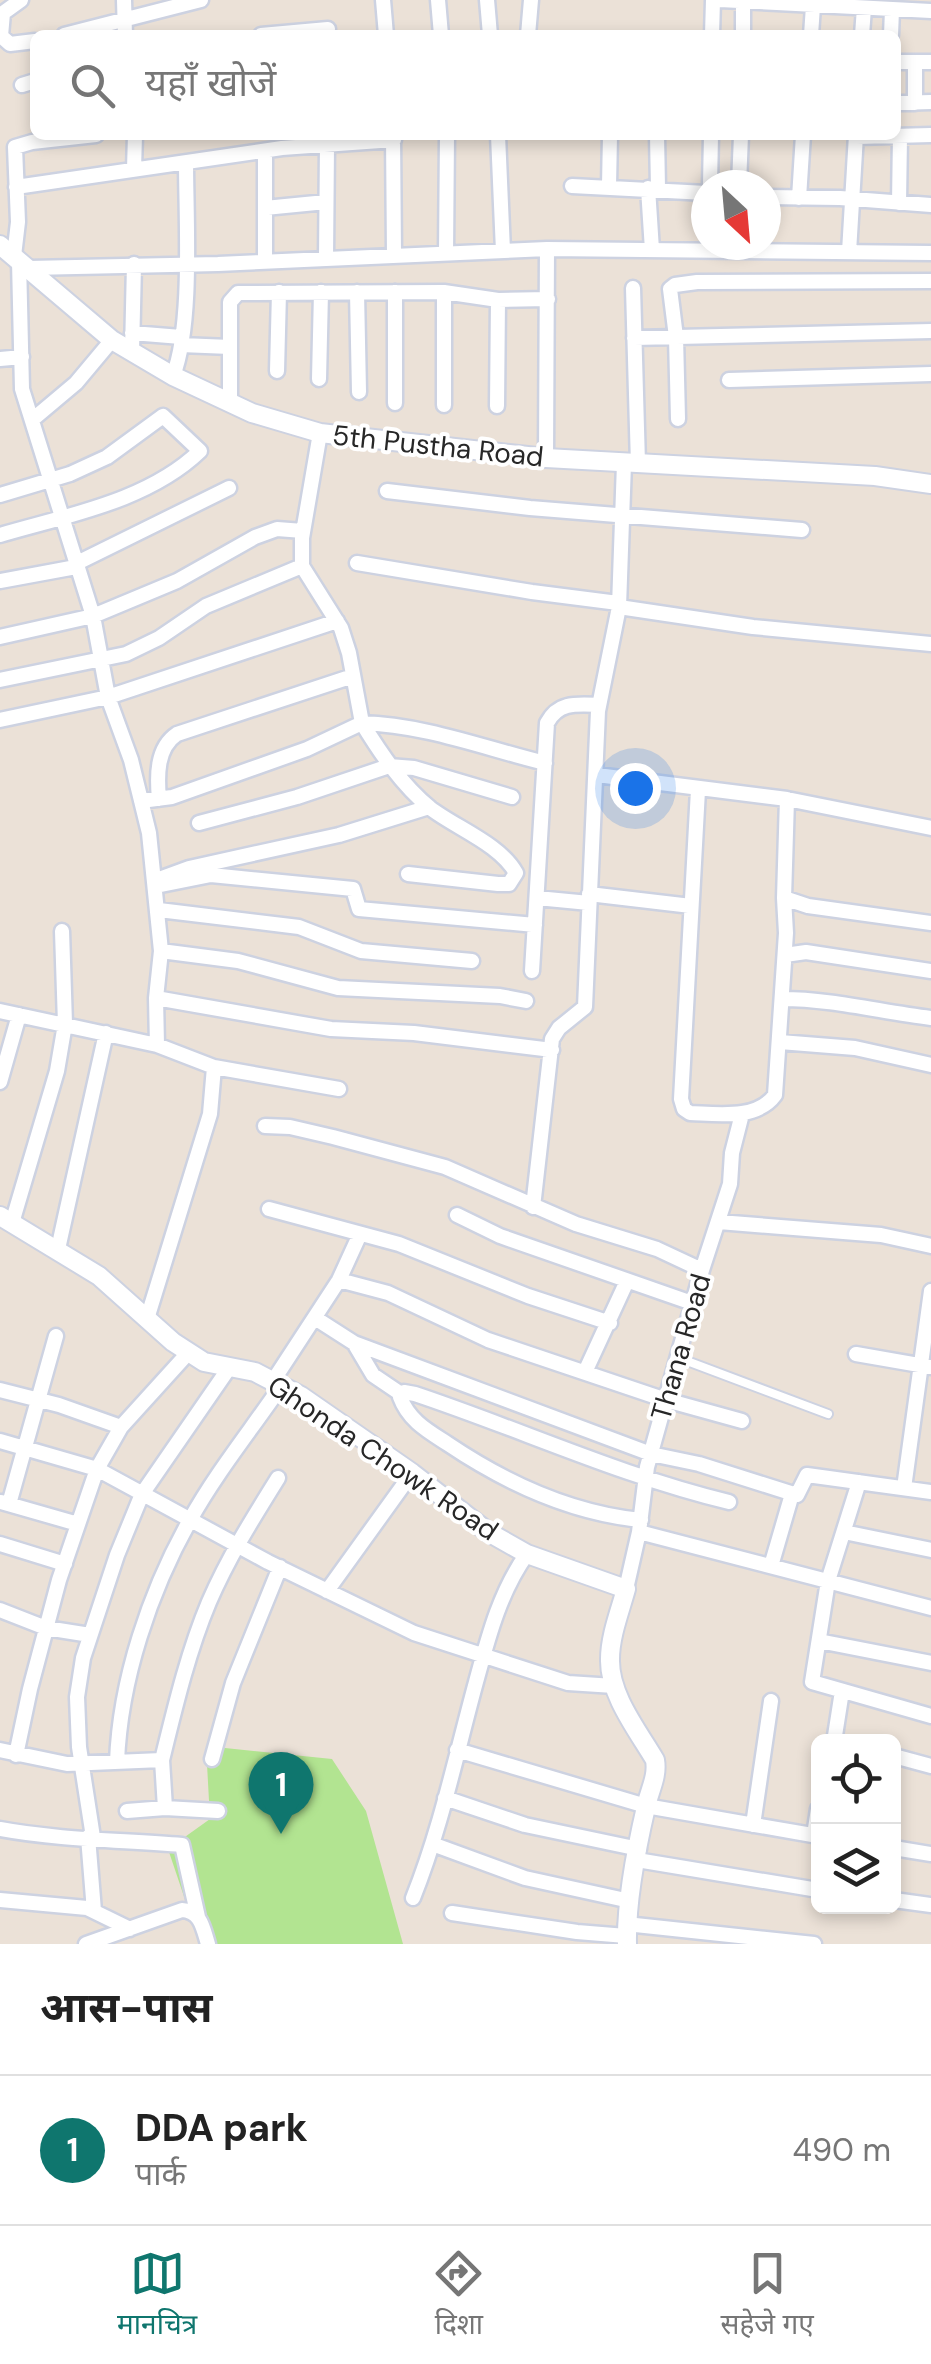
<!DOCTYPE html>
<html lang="hi">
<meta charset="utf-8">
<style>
body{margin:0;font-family:"DM Sans","Noto Sans Devanagari",sans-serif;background:#f6f6f6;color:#222}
.controls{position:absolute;right:30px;bottom:30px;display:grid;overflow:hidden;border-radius:15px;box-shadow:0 5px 15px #0003}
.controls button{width:90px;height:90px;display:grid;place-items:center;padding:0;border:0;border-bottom:2px solid #e0e0e0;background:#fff;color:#222;font:50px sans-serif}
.compass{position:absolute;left:691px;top:170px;width:90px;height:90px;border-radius:50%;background:#fff;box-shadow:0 5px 15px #0003;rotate:154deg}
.you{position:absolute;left:635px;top:788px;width:35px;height:35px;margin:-25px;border:8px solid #fff;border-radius:50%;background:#1a73e8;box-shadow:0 0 0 15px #1a73e833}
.badge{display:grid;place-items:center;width:65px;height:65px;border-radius:50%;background:#0f766e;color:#fff;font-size:32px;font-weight:700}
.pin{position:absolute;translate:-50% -82px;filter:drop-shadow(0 2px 5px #0008)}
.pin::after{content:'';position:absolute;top:52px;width:35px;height:30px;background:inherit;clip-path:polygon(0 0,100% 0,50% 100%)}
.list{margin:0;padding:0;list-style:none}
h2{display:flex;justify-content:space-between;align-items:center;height:130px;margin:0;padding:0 40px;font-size:42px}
h2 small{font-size:32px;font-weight:400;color:#767676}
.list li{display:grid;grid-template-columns:65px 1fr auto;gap:30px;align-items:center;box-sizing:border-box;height:150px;padding:0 40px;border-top:2px solid #e0e0e0}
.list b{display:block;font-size:38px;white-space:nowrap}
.list p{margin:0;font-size:32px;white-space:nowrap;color:#767676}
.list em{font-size:32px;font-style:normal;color:#767676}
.icon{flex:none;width:55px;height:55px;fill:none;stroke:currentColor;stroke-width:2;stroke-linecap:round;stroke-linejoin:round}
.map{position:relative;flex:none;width:931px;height:1944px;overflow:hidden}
.search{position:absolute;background:#fff;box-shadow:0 5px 15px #0003;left:30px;right:30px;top:30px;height:110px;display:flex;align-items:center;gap:25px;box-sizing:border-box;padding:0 35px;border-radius:15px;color:#767676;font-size:38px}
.sheet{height:280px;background:#fff}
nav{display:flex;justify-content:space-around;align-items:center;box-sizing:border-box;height:140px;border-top:2px solid #e0e0e0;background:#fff;font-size:28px;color:#767676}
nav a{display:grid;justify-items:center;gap:5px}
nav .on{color:#0f766e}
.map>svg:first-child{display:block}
.green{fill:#b2e491}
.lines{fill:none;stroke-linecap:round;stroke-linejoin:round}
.service-casing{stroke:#cdd2e1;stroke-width:12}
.minor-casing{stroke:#cdd2e1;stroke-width:19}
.tertiary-casing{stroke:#cdd2e1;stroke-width:22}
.service{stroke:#fff;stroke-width:8}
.minor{stroke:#fff;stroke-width:14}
.tertiary{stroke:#fff;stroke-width:18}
.labels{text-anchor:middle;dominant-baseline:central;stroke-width:8;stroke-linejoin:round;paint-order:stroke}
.street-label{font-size:28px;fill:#272727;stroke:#fff}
</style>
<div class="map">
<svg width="931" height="1944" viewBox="0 0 931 1944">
<rect width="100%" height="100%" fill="#ebe1d7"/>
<path class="green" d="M206,1746L332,1759L366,1811L403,1944H200L168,1849L210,1819Z"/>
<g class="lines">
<defs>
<path id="service" d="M679,1358L828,1414"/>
<path id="minor" d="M21,0L3,13L1,36L10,44L35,41
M124,0L125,35
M383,0L386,35
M438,0L441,35
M487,0L490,35
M720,0L931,11
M64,35L201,0
M261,35L328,29
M528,35L531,0
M712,35L713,0
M743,35V2
M811,35L813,6
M862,35L864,8
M891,35L892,10
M896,62H931
M22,85L35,81
M896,103L931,102
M915,103V62
M393,135L394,255
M498,135L503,251
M657,135L658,188
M856,137L931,135
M265,151V261
M134,169L135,135
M710,185L711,135
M739,185L741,135
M572,186L706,193
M609,186L610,135
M16,187L282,148L394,140
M648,188L652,250
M766,197L840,198L931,205
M799,198L803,135
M899,203L900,136
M265,208L326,202
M849,252L856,135
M446,253L447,135
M14,256L18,222L15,147L32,142L96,135
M326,258L327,145
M19,261L22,389L93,616L108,697L131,760L149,833L161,951L156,998L157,1045
M29,268L218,264L547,249L931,253
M633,288L638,464
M357,292L359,392
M132,333L181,337
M634,338L931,331
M181,345L230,347
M132,352L134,264
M0,359L22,357
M277,371L279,292
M173,376C193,324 186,220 186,162
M319,379L321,292
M729,380L931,374
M230,402V302L238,293L444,292L498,300L548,299
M395,403V292
M444,405V292
M497,406L498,300
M678,419L676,337L670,289L675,285L697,282L931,281
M32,420L76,383L112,340
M320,433L302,538V566L341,628L349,653L362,723C425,725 484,748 545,763
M546,458L547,249
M387,491L530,508L802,530
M0,495L70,474L107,457L163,416L200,451C148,501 68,515 0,535
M357,563L532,592L618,603
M75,564L229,488
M0,581L76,567
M619,607L753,627L931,644
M0,637L93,616L177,581L255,537L277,529L303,531
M0,680L126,654L159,638L206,606L302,566
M0,720L108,697L337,621
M597,775L787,799L931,828
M698,790L681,1099L684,1109L690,1113C718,1114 757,1120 775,1095L786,933L784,898L787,799
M159,799C157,777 156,748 177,734L353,676
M141,801L172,797L307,749L362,723C381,754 402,785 430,808C456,828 500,844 516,873L509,884H498L408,874
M199,823L297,797L389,766L414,768L512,797
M159,879L189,868L339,835L429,807
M156,886L211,875L353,889L359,909L535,925
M589,894L691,906
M537,898L589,903
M784,898L808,906L931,923
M159,910L299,927L361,951L472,961
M161,951L238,961L338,988L500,996L526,1001
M785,955L806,952L931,971
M532,971L547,723C558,702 576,704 598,705
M156,998L331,1029L414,1033L552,1050
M782,999C832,999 881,1012 931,1018
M0,1011L157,1045L214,1067L339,1089
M780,1042L855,1048L931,1065
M0,1082L19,1015
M265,1126L290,1127L333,1137L445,1167L576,1224L657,1249L702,1270
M533,1207L552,1039L559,1028L585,1007L598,711L619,607L624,463
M269,1209L399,1244L528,1296L610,1323
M457,1215L500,1236L695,1304
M719,1222L881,1235L931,1246
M12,1223L57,1071L65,1024L62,931
M58,1249L106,1033
M339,1280L388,1293L488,1340L666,1400L742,1421
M315,1318L354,1343L373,1375L401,1394
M147,1319L210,1114L214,1067
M354,1343L651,1454L699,1464L797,1495L807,1475L931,1492
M856,1354L931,1367
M585,1372L627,1281
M273,1381L339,1280L360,1234
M0,1390L59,1405L121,1427
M0,1441L97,1469L268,1562L414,1633L568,1683L614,1686
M859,1482L828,1581L812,1682L931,1716
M904,1488L931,1291
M1,1502L78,1524
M9,1504L56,1336
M641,1520C571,1513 506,1483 448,1444C428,1431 409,1421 400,1397L404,1392L415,1394C520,1429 621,1476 729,1502
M639,1532L931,1608
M844,1532L931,1550
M0,1544L65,1564
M771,1566L792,1494
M626,1589L639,1532L647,1467L702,1270L730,1184L732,1153L742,1114
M327,1591L412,1473
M0,1610L46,1628L90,1635
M819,1641L931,1663
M834,1742L842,1691
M0,1750L67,1764L162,1760L165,1808
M457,1750L646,1806L818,1836
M16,1755L30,1689L59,1580L97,1469L121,1427L189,1352
M894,1756L931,1766
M212,1759L233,1683L280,1567
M162,1760C175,1707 188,1652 209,1602C228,1558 253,1518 278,1478
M117,1762C120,1680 150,1591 190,1520C216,1473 251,1430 281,1386
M445,1798L525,1825L639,1849
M127,1811L165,1808L218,1811
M753,1825L771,1701
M0,1829C59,1840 121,1840 182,1845L198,1917
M814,1835L818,1809
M88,1837L94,1911
M93,1837L79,1747L77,1697L83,1658L117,1555L142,1494L229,1368
M435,1845L525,1878L630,1901
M894,1848L931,1854
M637,1860L818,1890
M413,1898C441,1828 456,1755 476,1682C488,1638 500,1591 527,1554
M0,1900L87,1908L130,1929
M894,1900L931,1905
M452,1913L577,1932L626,1936
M626,1924L814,1944
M86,1944L182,1910C201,1911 203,1928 208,1944"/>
<path id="tertiary" d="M0,245L112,340L173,376L252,413L320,433L546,458L875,476L931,484
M0,1216L99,1276L173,1342L204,1362L255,1372L301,1396L412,1473L488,1532L527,1554L626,1589C620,1611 610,1636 610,1659C609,1695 638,1731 655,1760C658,1777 649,1791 646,1807C636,1850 626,1900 627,1944"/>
</defs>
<use href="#service" class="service-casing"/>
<use href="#minor" class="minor-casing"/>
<use href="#tertiary" class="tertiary-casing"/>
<use href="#service" class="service"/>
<use href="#minor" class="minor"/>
<use href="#tertiary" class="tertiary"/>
</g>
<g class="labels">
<g class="street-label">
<text transform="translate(438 446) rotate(6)">5th Pustha Road</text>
<text transform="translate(681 1347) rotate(-74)">Thana Road</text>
<text transform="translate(383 1458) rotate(34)">Ghonda Chowk Road</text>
</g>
</g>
</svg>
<div class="controls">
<button><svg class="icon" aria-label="locate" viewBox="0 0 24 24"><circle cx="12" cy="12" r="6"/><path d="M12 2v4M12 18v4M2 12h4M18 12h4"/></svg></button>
<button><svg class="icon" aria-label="layers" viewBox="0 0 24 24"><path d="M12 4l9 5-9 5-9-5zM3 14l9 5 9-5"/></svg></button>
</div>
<svg class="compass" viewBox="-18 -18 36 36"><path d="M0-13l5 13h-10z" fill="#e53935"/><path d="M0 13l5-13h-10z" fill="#767676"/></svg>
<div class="you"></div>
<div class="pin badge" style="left:281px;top:1834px">1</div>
<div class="search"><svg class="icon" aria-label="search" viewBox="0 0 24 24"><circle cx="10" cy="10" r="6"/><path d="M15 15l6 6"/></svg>यहाँ खोजें</div>
</div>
<section class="sheet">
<h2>आस-पास<small></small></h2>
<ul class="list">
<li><span class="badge">1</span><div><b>DDA park</b><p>पार्क</p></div><em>490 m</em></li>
</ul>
</section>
<nav>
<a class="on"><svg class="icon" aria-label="map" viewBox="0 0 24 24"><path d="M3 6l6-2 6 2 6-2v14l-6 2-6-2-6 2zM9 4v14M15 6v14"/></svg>मानचित्र</a>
<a><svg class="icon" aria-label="directions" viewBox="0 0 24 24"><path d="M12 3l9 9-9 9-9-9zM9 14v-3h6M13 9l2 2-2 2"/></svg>दिशा</a>
<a><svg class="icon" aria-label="saved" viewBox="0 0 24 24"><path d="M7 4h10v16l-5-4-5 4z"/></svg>सहेजे गए</a>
</nav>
